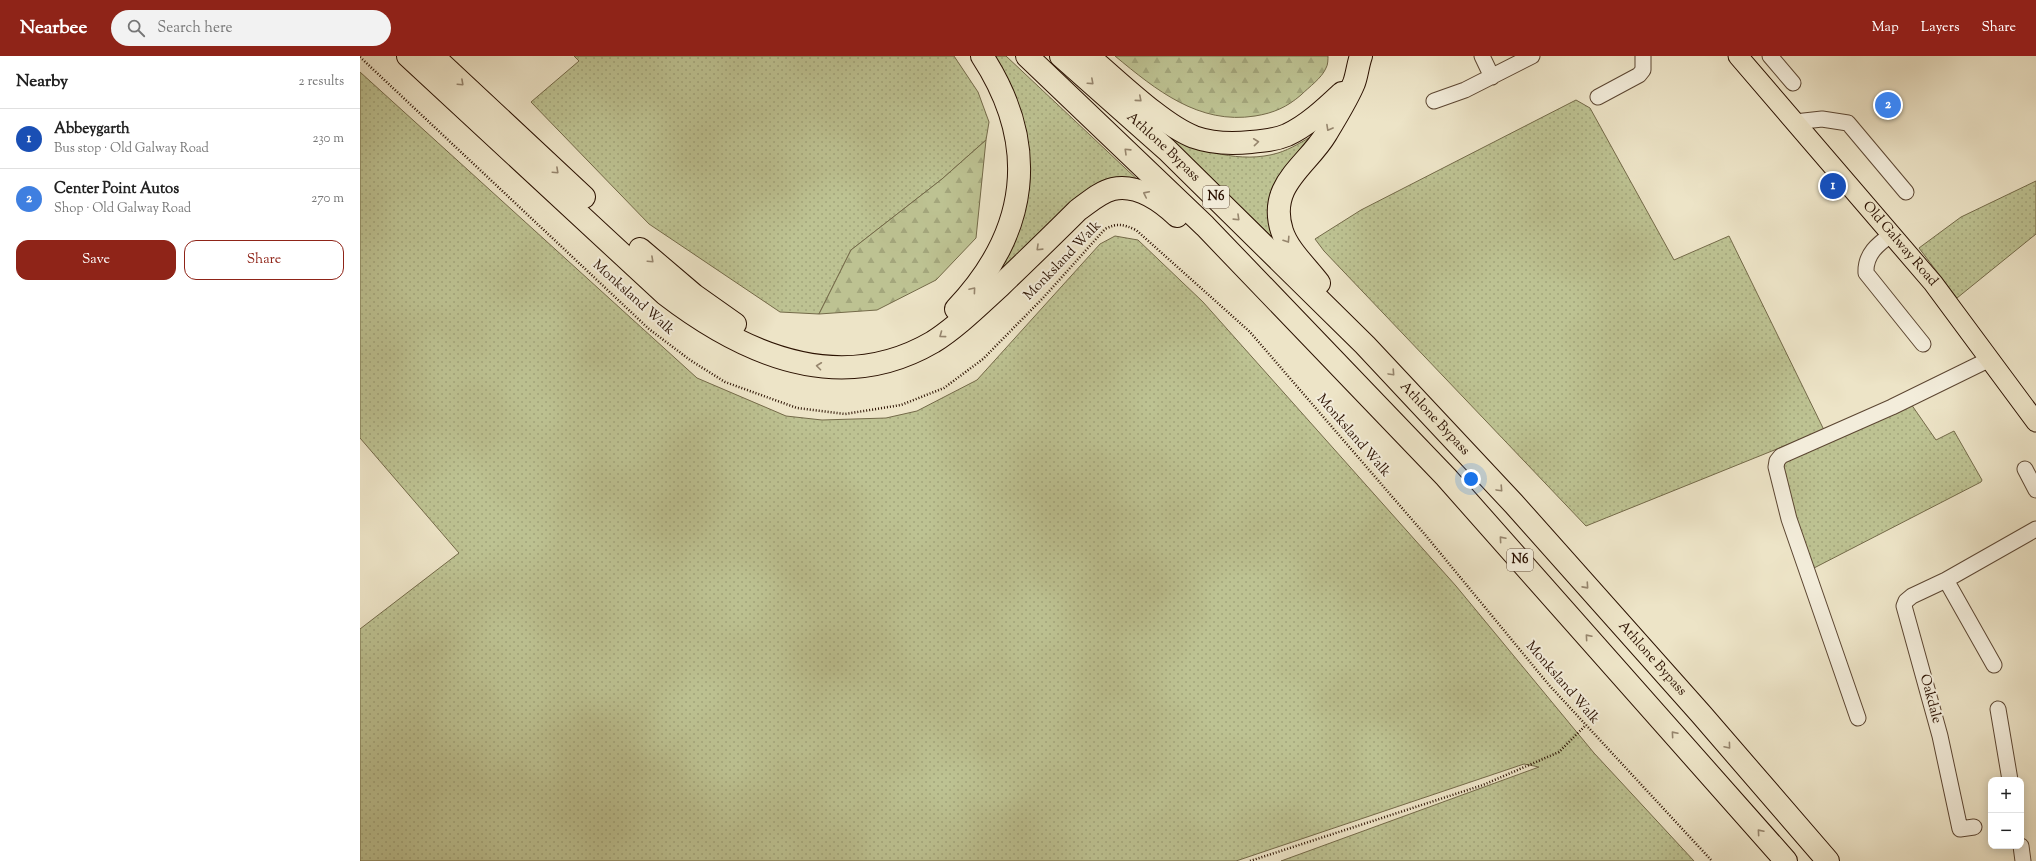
<!DOCTYPE html>
<meta charset="utf-8">
<style>
body{margin:0;font-family:"Sorts Mill Goudy",serif;background:#f2f2f2;color:#222}
.controls{position:absolute;right:12px;bottom:12px;display:grid;overflow:hidden;border-radius:8px;box-shadow:0 2px 10px #0003}
.controls button{width:36px;height:36px;display:grid;place-items:center;padding:0;border:0;border-bottom:1px solid #e0e0e0;background:#fff;color:#222;font:20px sans-serif}
.you{position:absolute;left:1111px;top:423px;width:14px;height:14px;margin:-10px;border:3px solid #fff;border-radius:50%;background:#1a73e8;box-shadow:0 0 0 6px #1a73e833}
.badge{display:grid;place-items:center;width:26px;height:26px;border-radius:50%;background:#8f2418;color:#fff;font-size:13px;font-weight:700}
.pin{position:absolute;translate:-50% -50%;border:2px solid #fff;box-shadow:0 1px 4px #0006}
.list{margin:0;padding:0;list-style:none}
h2{display:flex;justify-content:space-between;align-items:center;height:52px;margin:0;padding:0 16px;font-size:17px}
h2 small{font-size:13px;font-weight:400;color:#767676}
.list li{display:grid;grid-template-columns:26px 1fr auto;gap:12px;align-items:center;box-sizing:border-box;height:60px;padding:0 16px;border-top:1px solid #e0e0e0}
.list b{display:block;font-size:15px;white-space:nowrap}
.list p{margin:0;font-size:13px;white-space:nowrap;color:#767676}
.list em{font-size:13px;font-style:normal;color:#767676}
.actions{display:flex;gap:8px;padding:12px 16px}
.actions a{flex:1;padding:9px 0;border:1px solid #8f2418;border-radius:12px;text-align:center;font-size:14px;color:#8f2418}
.actions .main{background:#8f2418;color:#fff}
.icon{flex:none;width:22px;height:22px;fill:none;stroke:currentColor;stroke-width:2;stroke-linecap:round;stroke-linejoin:round}
.map{position:relative;flex:none;width:1676px;height:805px;overflow:hidden}
header{display:flex;align-items:center;gap:24px;box-sizing:border-box;height:56px;padding:0 20px;background:#8f2418;color:#fff}
header strong{font-size:19px}
nav{display:flex;gap:22px;margin-inline-start:auto;font-size:14px}
.search{width:280px;height:36px;background:#f2f2f2;display:flex;align-items:center;gap:10px;box-sizing:border-box;padding:0 14px;border-radius:22px;color:#767676;font-size:15px}
main{display:flex}
aside{flex:1;background:#fff}
.map>svg:first-child{display:block}
.grass{fill:url(#grass-dots);stroke:#746a49}
.forest{fill:url(#forest-firs);stroke:#746a49}
.lines{fill:none;stroke-linecap:round;stroke-linejoin:round}
.minor-casing{stroke:#5c4632;stroke-width:17}
.major-casing{stroke:#2b1100;stroke-width:21}
.highway-casing{stroke:#2b1100;stroke-width:24}
.path{stroke:#2b1100;stroke-width:2.5;stroke-dasharray:1 2;stroke-linecap:butt}
.minor{stroke:#f3eddb;stroke-width:15}
.major{stroke:#ede4c7;stroke-width:19}
.highway{stroke:#ede4c7;stroke-width:22}
.oneway{stroke:#96856d}
.labels{text-anchor:middle;dominant-baseline:central;stroke-width:4;stroke-linejoin:round;paint-order:stroke}
.shield{fill:#f3eddb;stroke:#675342;stroke-width:1}
.shield-label{font-size:13px;font-weight:bold;fill:#2b1100}
.street-label{font-size:14px;fill:#2b1100;stroke:#f3eddb}
</style>
<header>
<strong>Nearbee</strong>
<div class="search"><svg class="icon" aria-label="search" viewBox="0 0 24 24"><circle cx="10" cy="10" r="6"/><path d="M15 15l6 6"/></svg>Search here</div>
<nav><a>Map</a><a>Layers</a><a>Share</a></nav>
</header>
<main>
<aside>
<h2>Nearby<small>2 results</small></h2>
<ul class="list">
<li><span class="badge" style="background:#1a4fb4">1</span><div><b>Abbeygarth</b><p>Bus stop · Old Galway Road</p></div><em>230 m</em></li>
<li><span class="badge" style="background:#3f7fe0">2</span><div><b>Center Point Autos</b><p>Shop · Old Galway Road</p></div><em>270 m</em></li>
</ul>
<div class="actions"><a class="main">Save</a><a>Share</a></div>
</aside>
<div class="map">
<svg width="1676" height="805" viewBox="0 0 1676 805">
<defs>
<pattern id="grass-dots" width="8" height="8" patternUnits="userSpaceOnUse"><rect width="8" height="8" fill="#bdc292"/><path d="M2 2h.1M6 6h.1" fill="none" stroke="#a3a67c" stroke-width="1.8" stroke-linecap="round"/></pattern>
<pattern id="forest-firs" width="22" height="20" patternUnits="userSpaceOnUse"><rect width="22" height="20" fill="#bdc292"/><path d="M5 1l3.5 6h-7zM16 11l3.5 6h-7z" fill="#a3a67c"/></pattern>
</defs>
<rect width="100%" height="100%" fill="#ede4c7"/>
<filter id="stains"><feTurbulence type="fractalNoise" baseFrequency=".005" numOctaves="4"/><feColorMatrix values="0 0 0 0 .2 0 0 0 0 .09 0 0 0 0 .02 0 0 0 .5 -.17"/></filter>
<radialGradient id="worn" r=".72"><stop offset=".6" stop-color="#630" stop-opacity="0"/><stop offset="1" stop-color="#630" stop-opacity=".3"/></radialGradient>
<path class="grass" d="M214,0H594L618,36L629,66L626,84L582,123L491,194L459,258L420,256L289,168L171,46L219,5Z
M632,0H646L781,127H767L623,237L666,146Z
M0,16L337,322L426,360L462,364L526,362L557,355L617,324L740,188L755,180L778,184L843,246L1096,530L1234,697L1334,805H921L1179,711L1164,708L876,805H0V573L99,497L0,382Z
M1216,44L1230,52L1314,204L1369,180L1464,374L1226,470L964,195L955,183L1001,154Z
M954,79C935,99 913,119 909,149C908,159 913,172 914,183L807,80C841,95 881,108 918,97C931,93 943,85 954,79Z
M1676,125V178L1597,242L1559,192L1601,161Z
M1551,348L1576,384L1594,375L1622,424L1621,426L1454,512L1440,477L1422,415L1428,400Z"/>
<path class="forest" d="M755,0H968C968,3 968,9 966,12C962,22 949,31 941,39C927,51 914,57 895,60C839,69 796,34 755,0Z
M626,84L616,182L576,224L517,254L459,258L491,194L582,123Z"/>
<g class="lines">
<defs>
<path id="minor" d="M1122,0L1132,21
M1410,0L1433,27
M1238,41L1279,19L1283,14V0
M1074,45L1105,34L1172,0
M1435,66L1462,63L1488,67L1546,136
M1532,178C1518,188 1505,198 1506,217L1563,288
M1665,413L1676,434
M1586,524L1634,609
M1638,653L1650,724
M1498,662L1429,463L1416,411L1417,405L1421,400L1532,351L1630,303
M1614,771L1600,773L1580,680L1544,550L1546,545L1552,540L1586,524L1676,473
M1661,790L1663,805"/>
<g id="major">
<path id="s1" d="M1378,0L1573,227L1676,366"/>
</g>
<g id="highway">
<path d="M48,0L305,238C383,298 479,341 573,286C597,271 619,249 640,230C666,205 692,180 718,154C728,147 740,136 753,133C777,128 800,144 817,160"/>
<path d="M73,0L224,141"/>
<path d="M667,0L845,170L1086,421L1426,805"/>
<path id="s2" d="M701,0L807,94L1005,289L1154,448L1341,658L1468,805"/>
<path d="M728,0C756,23 801,68 834,81C851,87 873,88 891,86C903,85 915,84 927,79C947,70 966,52 982,37"/>
<path d="M280,193L334,239L375,268"/>
<path d="M959,227C947,211 928,194 922,175C907,129 947,110 966,78C976,61 987,44 994,27C997,19 998,8 1001,0"/>
<path d="M596,253C669,176 680,89 622,0"/>
</g>
</defs>
<use href="#minor" class="minor-casing"/>
<use href="#major" class="major-casing"/>
<use href="#highway" class="highway-casing"/>
<path class="path" d="M0,1L289,273L330,304L365,326L437,352L485,358L541,349L584,332L623,303L683,242L745,173C757,167 763,168 776,174L890,276L1067,481L1189,629L1352,805
M890,805L1123,729L1199,696L1226,669"/>
<use href="#minor" class="minor"/>
<use href="#major" class="major"/>
<use href="#highway" class="highway"/>
</g>
<defs><path id="oneway-chevron" d="M-2-3.5L2.5 0L-2 3.5" fill="none" stroke-width="1.6" stroke-linecap="round" stroke-linejoin="round"/></defs>
<g class="oneway">
<use href="#oneway-chevron" transform="translate(731 26) rotate(42)"/>
<use href="#oneway-chevron" transform="translate(101 27) rotate(43)"/>
<use href="#oneway-chevron" transform="translate(779 43) rotate(41)"/>
<use href="#oneway-chevron" transform="translate(969 72) rotate(119)"/>
<use href="#oneway-chevron" transform="translate(896 86) rotate(-6)"/>
<use href="#oneway-chevron" transform="translate(767 95) rotate(-136)"/>
<use href="#oneway-chevron" transform="translate(196 115) rotate(43)"/>
<use href="#oneway-chevron" transform="translate(786 138) rotate(-154)"/>
<use href="#oneway-chevron" transform="translate(877 162) rotate(44)"/>
<use href="#oneway-chevron" transform="translate(927 184) rotate(57)"/>
<use href="#oneway-chevron" transform="translate(679 192) rotate(136)"/>
<use href="#oneway-chevron" transform="translate(291 204) rotate(43)"/>
<use href="#oneway-chevron" transform="translate(613 234) rotate(-50)"/>
<use href="#oneway-chevron" transform="translate(582 279) rotate(144)"/>
<use href="#oneway-chevron" transform="translate(459 310) rotate(-173)"/>
<use href="#oneway-chevron" transform="translate(1032 317) rotate(47)"/>
<use href="#oneway-chevron" transform="translate(1140 433) rotate(47)"/>
<use href="#oneway-chevron" transform="translate(1142 483) rotate(-131)"/>
<use href="#oneway-chevron" transform="translate(1226 530) rotate(48)"/>
<use href="#oneway-chevron" transform="translate(1228 581) rotate(-131)"/>
<use href="#oneway-chevron" transform="translate(1314 678) rotate(-131)"/>
<use href="#oneway-chevron" transform="translate(1368 690) rotate(50)"/>
<use href="#oneway-chevron" transform="translate(1400 776) rotate(-131)"/>
</g>
<g class="labels">
<g class="shield">
<rect x="843" y="130" width="26" height="22" rx="3"/>
<rect x="1147" y="493" width="26" height="22" rx="3"/>
</g>
<g class="shield-label">
<text x="856" y="141">N6</text>
<text x="1160" y="504">N6</text>
</g>
<g class="street-label">
<text stroke="none"><textPath href="#s2" startOffset="137">Athlone Bypass</textPath></text>
<text stroke="none"><textPath href="#s1" startOffset="248">Old Galway Road</textPath></text>
<text transform="translate(703 205) rotate(-46)">Monksland Walk</text>
<text transform="translate(273 242) rotate(42)">Monksland Walk</text>
<text stroke="none"><textPath href="#s2" startOffset="521">Athlone Bypass</textPath></text>
<text transform="translate(993 380) rotate(49)">Monksland Walk</text>
<text stroke="none"><textPath href="#s2" startOffset="845">Athlone Bypass</textPath></text>
<text transform="translate(1202 627) rotate(49)">Monksland Walk</text>
<text transform="translate(1570 643) rotate(75)">Oakdale</text>
</g>
</g>
<rect width="100%" height="100%" filter="url(#stains)"/>
<rect width="100%" height="100%" fill="url(#worn)"/>
</svg>
<div class="controls">
<button>+</button>
<button>−</button>
</div>
<div class="you"></div>
<div class="pin badge" style="left:1473px;top:130px;background:#1a4fb4">1</div>
<div class="pin badge" style="left:1528px;top:49px;background:#3f7fe0">2</div>
</div>
</main>
